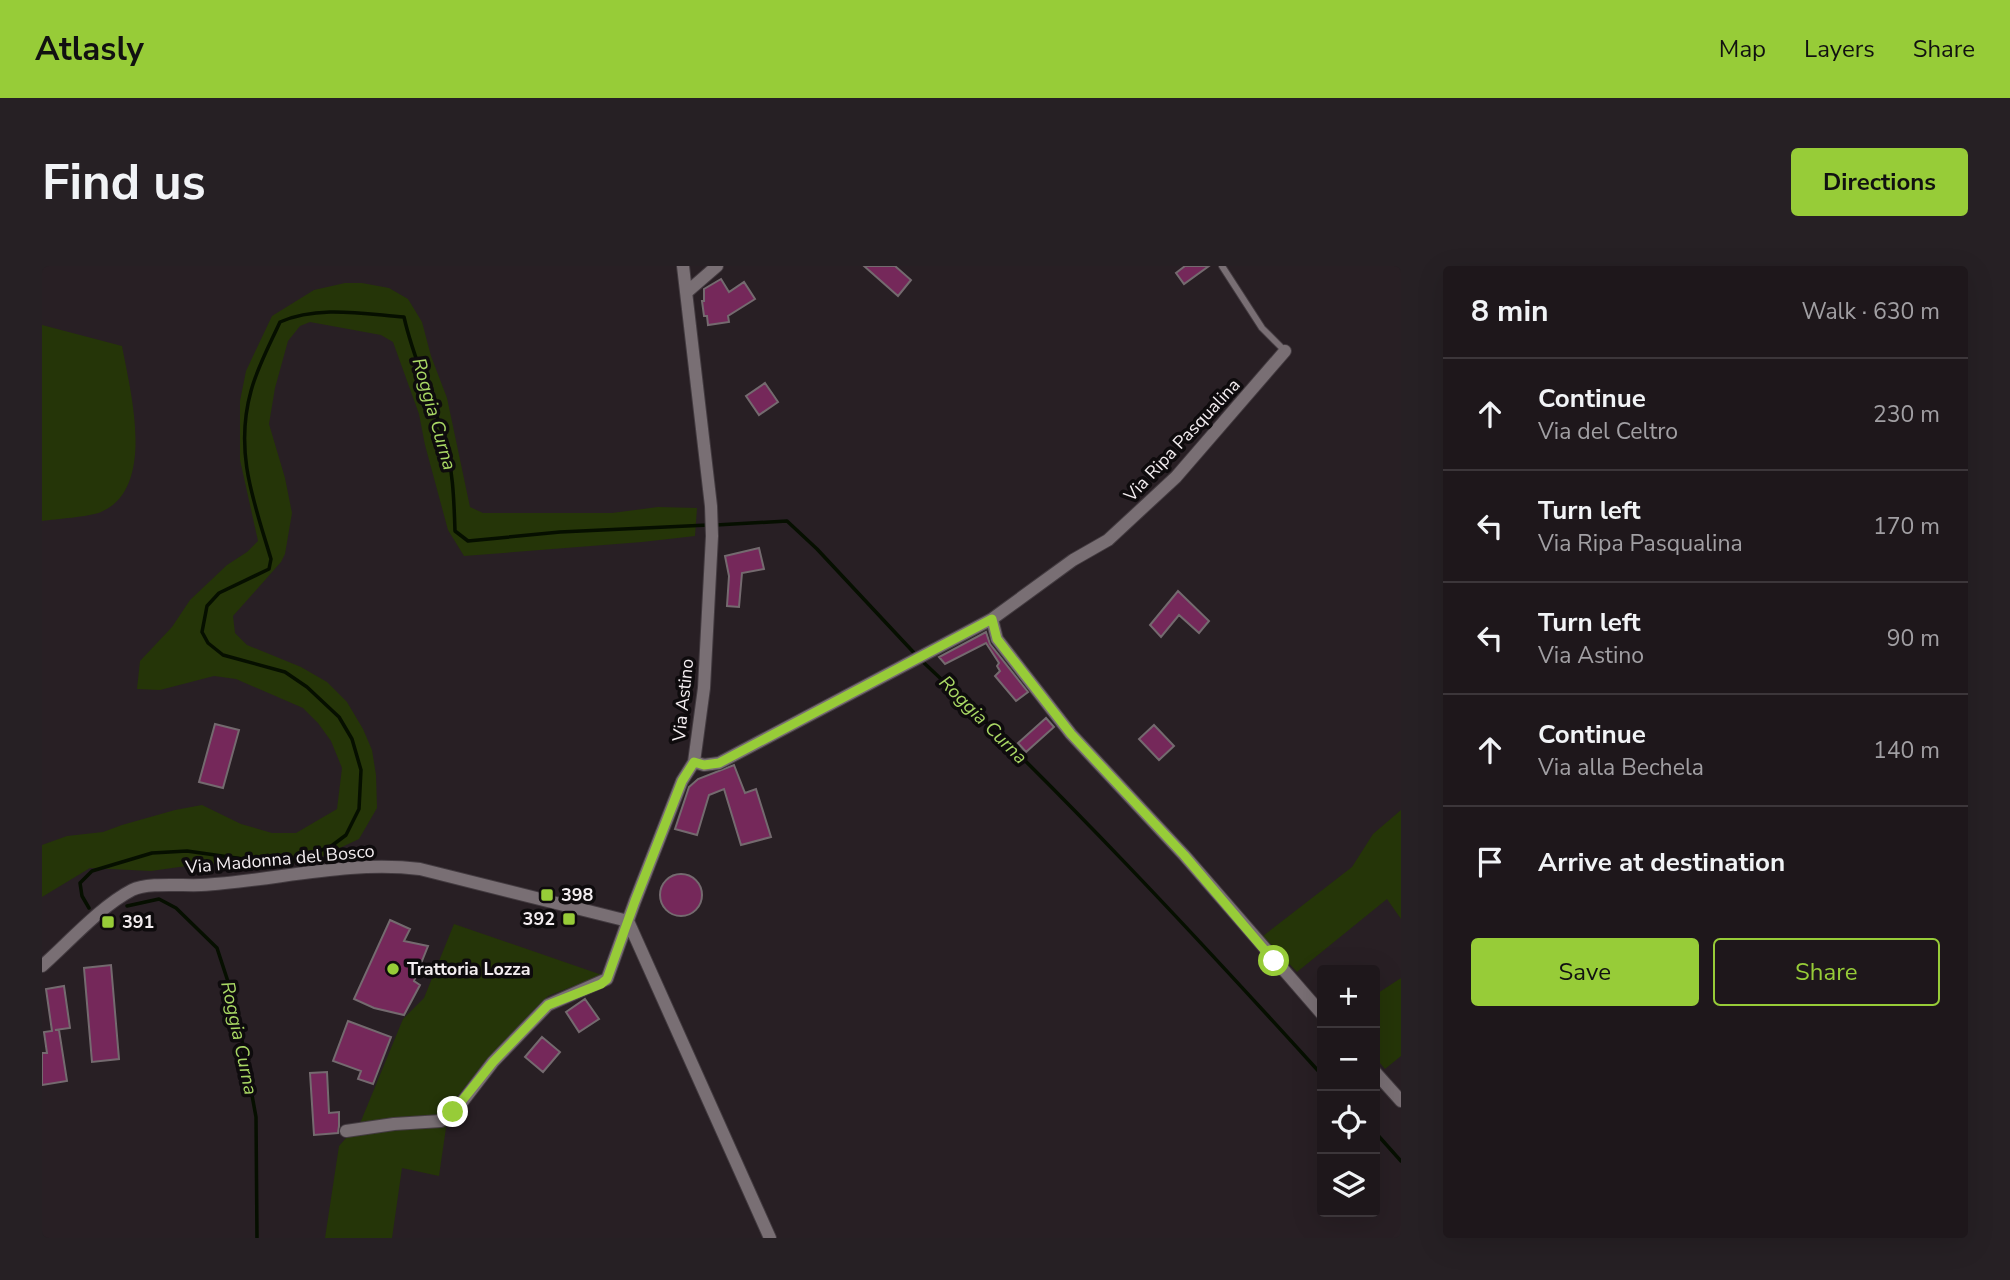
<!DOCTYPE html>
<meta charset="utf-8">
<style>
body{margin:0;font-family:"Nunito Sans",sans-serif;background:#262024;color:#f1f3f6}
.controls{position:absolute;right:21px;bottom:21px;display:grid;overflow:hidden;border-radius:7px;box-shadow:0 7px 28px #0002}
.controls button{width:63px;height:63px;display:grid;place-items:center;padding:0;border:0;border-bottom:2px solid #3c363a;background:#1e171b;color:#f1f3f6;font:35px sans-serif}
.stop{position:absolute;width:21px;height:21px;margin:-16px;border:5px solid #97cc38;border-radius:50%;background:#fff}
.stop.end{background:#97cc38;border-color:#fff;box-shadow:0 2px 7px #0008}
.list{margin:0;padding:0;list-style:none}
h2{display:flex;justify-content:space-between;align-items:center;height:91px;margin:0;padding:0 28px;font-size:30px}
h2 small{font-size:23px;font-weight:400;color:#a19fa3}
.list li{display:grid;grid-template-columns:46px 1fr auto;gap:21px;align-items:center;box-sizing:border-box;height:112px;padding:0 28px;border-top:2px solid #3c363a}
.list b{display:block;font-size:26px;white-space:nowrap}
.list p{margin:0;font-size:23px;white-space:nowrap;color:#a19fa3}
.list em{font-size:23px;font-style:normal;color:#a19fa3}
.actions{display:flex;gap:14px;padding:21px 28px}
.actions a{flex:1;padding:16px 0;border:2px solid #97cc38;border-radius:7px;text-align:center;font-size:24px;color:#97cc38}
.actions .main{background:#97cc38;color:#111}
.icon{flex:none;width:38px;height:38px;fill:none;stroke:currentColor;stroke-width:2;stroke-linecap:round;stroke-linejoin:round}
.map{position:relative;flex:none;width:1359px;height:972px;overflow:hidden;border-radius:7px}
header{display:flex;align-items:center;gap:42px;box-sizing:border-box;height:98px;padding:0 35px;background:#97cc38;color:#111}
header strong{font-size:33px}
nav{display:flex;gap:38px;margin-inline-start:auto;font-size:24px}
.intro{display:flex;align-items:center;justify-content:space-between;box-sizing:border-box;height:168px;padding:0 42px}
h1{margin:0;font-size:49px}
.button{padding:18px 32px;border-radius:7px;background:#97cc38;color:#111;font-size:24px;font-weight:700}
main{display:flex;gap:42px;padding:0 42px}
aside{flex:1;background:#1e171b;border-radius:7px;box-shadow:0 7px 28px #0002}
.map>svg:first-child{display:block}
.green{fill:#253508}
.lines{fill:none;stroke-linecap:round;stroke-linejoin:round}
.stream{stroke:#060f00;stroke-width:3.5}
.building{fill:#75285a;stroke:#746a6f;stroke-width:2}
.service-casing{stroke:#433b40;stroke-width:8}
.minor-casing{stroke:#433b40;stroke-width:14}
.service{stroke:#796f74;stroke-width:6}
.minor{stroke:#796f74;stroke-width:12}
.route{stroke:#97cc38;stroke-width:9}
.poi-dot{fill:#97cc38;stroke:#0e0b0d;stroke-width:2.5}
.labels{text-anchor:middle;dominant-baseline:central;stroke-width:7;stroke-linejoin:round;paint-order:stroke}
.street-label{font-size:18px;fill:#f4eef1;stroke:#0e0b0d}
.poi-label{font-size:18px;font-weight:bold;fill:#f4eef1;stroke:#0e0b0d;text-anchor:start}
.water-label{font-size:19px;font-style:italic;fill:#a9d864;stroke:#0e0b0d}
</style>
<header>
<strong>Atlasly</strong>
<nav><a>Map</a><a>Layers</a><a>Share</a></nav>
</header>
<div class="intro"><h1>Find us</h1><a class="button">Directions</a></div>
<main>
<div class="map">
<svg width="1359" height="972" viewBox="0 0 1359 972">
<rect width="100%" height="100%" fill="#281f24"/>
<path class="green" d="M303,17H320L347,22L366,33L380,56L389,90L405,132L428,241L441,247H570L616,241L655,242L653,270L600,276L422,290L406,264L383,179L377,148L351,76L339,69L268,56L258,60L246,75L233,122L227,158L243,212L250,247L243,288L239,296L191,350L193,367L205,379L259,401L285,416L305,436L321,463L330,484L334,509L335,542L317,573L268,596L200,601L166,597L109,605L48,602L0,631V579L25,570L61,566L80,559L133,544L160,539L199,558L230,567H254L295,543L300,502L289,475L276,457L261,442L194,413L172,410L118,424L95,423L98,395L130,361L148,334L185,299L205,286L216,275L198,194V135L204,105L230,50L272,24Z
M0,59L80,80C88,124 115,222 59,246C46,251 15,253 0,255Z
M1359,544V653L1345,633L1255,706L1221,670L1310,601L1331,568Z
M412,658L560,709L506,730L451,787L407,841L397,910L360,902L350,972H283L297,880L319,855L361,753L382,732Z
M1359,712V790L1343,803L1333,791V729Z"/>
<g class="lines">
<path class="stream" d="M674,259L745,255L775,283L875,390
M880,395C1020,526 1151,667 1280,809
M85,640L117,633L134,642L175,682L193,737L214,851L215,972
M47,642L40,630L38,617L50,605L110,587L145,585L222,596L248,595L288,581L304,569L317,543L319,504L310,473L297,451L265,421L243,406L181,389L166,377L160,366L165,340L177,327L227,303L229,293C212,236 192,186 209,125C215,102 228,78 238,56C276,39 322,48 362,51C371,92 389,129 401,169C411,200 412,233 413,265L426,275L518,266L666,259
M1333,866L1359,895"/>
</g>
<path class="building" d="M822,0H853L869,14L856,30Z
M1143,0H1167L1142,18L1134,7Z
M679,13L687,26L702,16L713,33L686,50L687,56L666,59L665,50H662L660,35H662V23Z
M723,117L736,136L717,149L704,130Z
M717,282L722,303L700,307L697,341L685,340L687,310L683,290Z
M1136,325L1167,355L1157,367L1137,349L1119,371L1108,359Z
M944,366L948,378L986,426L974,435L953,410L958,405L955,400L957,397L944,377L903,398L897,391Z
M1004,452L1012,461L984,486L976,477Z
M173,458L197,464L181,522L157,516Z
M1112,459L1132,480L1117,494L1097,473Z
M692,499L703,527L714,523L729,571L699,579L682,523L667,529L655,569L633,563L647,521L656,513Z
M618 629a21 21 0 1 1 42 0a21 21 0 1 1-42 0Z
M348,654L368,663L362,675L386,680L372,715L378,719L362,749L332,742L312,733Z
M69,699L77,793L50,796L42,702Z
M22,720L28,762L13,764H17L25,815L0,819V787H5L2,766L10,765L4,723Z
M543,733L557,753L537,766L524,746Z
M306,755L349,771L331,818L316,813L319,805L291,795Z
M500,771L518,786L501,806L483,791Z
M285,806L287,847L297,846V860L296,867L272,869L268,807Z"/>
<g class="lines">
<defs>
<path id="service" d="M1180,0L1220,62L1243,85"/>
<path id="minor" d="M645,26L675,0
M950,353L955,373L1029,468L1142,589L1280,748
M652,496L662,499L677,497L950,353L1031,294L1066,274L1134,211L1243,85
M586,655L728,972
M0,700C27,676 59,640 90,624C105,616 142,620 159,619C232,615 305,594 378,603L586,655
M1333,806L1359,835
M304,865L352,858L399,855L414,844L451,796L506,739L565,713L593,635L640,515L652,496L662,422L670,270L669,240L641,0"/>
</defs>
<use href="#service" class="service-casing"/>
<use href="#minor" class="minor-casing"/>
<use href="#service" class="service"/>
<use href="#minor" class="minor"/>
</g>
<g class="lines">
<path class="route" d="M411,846L451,796L506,739L559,718L565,713L593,635L640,515L652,496L662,499L677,497L950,353L955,373L1029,468L1142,589L1232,695"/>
</g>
<g class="poi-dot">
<rect x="498" y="622" width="14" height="14" rx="3.5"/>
<rect x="520" y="646" width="14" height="14" rx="3.5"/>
<rect x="59" y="649" width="14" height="14" rx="3.5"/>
<circle cx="351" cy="703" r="7"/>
</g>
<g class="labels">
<g class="street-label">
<text transform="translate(1140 174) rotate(-47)">Via Ripa Pasqualina</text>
<text transform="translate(641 434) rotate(-84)">Via Astino</text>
<text transform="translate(238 593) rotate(-5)">Via Madonna del Bosco</text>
</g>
<g class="poi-label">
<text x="519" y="629">398</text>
<text x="513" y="653" text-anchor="end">392</text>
<text x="80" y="656">391</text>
<text x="365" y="703">Trattoria Lozza</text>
</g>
<g class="water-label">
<text transform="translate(392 148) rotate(74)">Roggia Curna</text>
<text transform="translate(941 454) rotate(45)">Roggia Curna</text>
<text transform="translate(197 772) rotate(78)">Roggia Curna</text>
</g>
</g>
</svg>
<div class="controls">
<button>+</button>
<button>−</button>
<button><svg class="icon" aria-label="locate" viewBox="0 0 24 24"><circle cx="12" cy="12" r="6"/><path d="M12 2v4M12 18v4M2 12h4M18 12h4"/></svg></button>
<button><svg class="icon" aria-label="layers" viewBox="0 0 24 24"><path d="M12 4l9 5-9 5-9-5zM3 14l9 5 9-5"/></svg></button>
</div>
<div class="stop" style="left:1232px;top:695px"></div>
<div class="stop end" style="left:411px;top:846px"></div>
</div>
<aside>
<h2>8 min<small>Walk · 630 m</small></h2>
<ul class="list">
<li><svg class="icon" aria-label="ahead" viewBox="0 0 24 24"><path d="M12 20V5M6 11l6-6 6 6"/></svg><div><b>Continue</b><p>Via del Celtro</p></div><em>230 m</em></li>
<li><svg class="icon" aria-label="left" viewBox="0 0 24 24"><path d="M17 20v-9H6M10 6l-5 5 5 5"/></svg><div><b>Turn left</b><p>Via Ripa Pasqualina</p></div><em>170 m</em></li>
<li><svg class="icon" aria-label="left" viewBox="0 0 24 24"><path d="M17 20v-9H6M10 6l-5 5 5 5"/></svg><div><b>Turn left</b><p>Via Astino</p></div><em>90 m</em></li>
<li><svg class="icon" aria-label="ahead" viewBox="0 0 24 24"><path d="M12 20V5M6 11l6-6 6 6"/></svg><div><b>Continue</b><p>Via alla Bechela</p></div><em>140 m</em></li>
<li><svg class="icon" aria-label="arrive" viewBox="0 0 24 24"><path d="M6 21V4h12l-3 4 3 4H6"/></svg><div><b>Arrive at destination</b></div></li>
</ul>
<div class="actions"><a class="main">Save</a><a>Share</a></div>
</aside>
</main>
